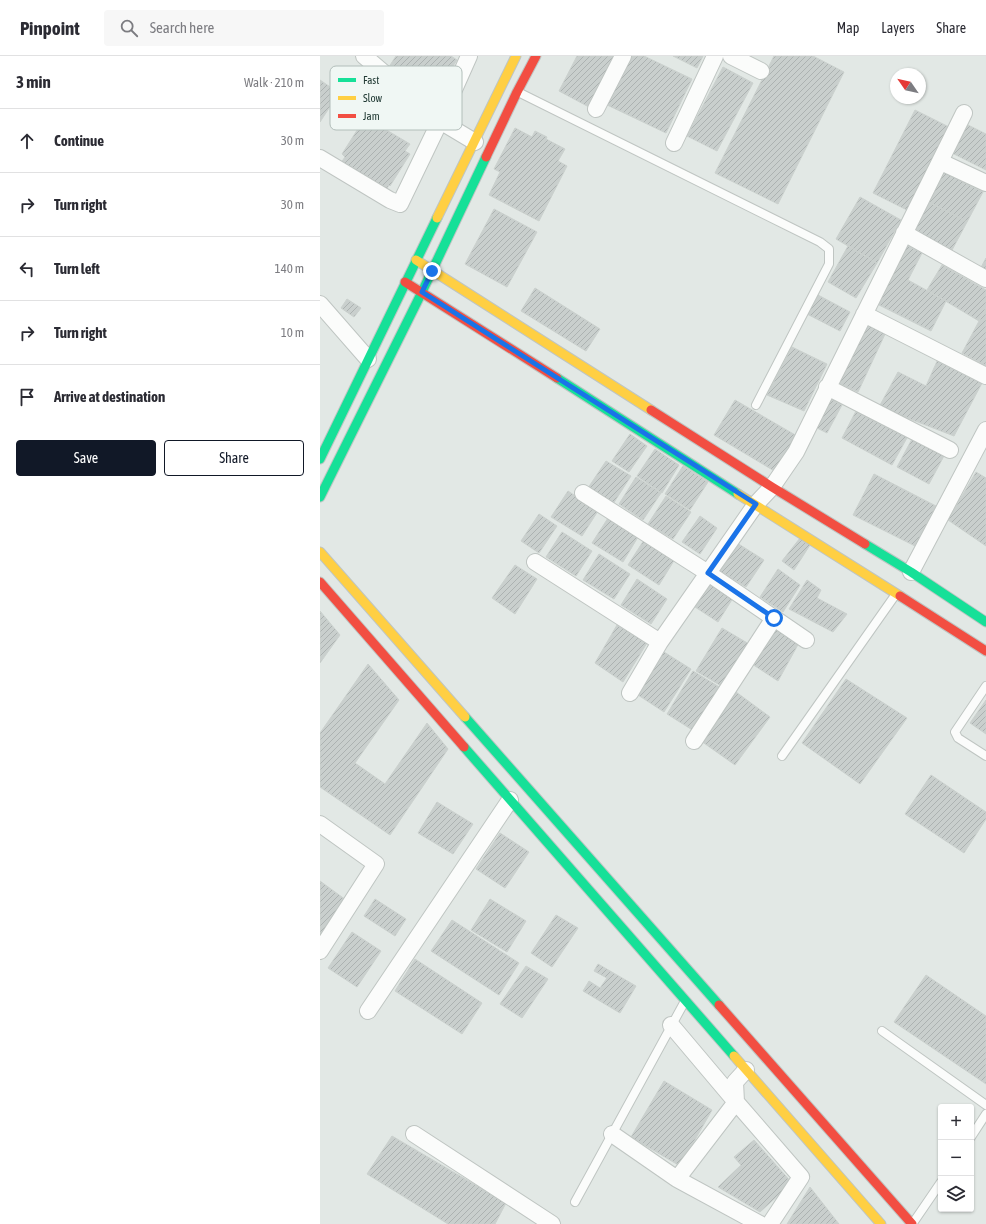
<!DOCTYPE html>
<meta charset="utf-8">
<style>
body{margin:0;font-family:"Asap Condensed",sans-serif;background:#f7f7f7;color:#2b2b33}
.controls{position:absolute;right:12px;bottom:12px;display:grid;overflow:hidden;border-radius:4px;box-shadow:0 1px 3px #0004}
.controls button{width:36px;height:36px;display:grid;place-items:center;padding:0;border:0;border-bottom:1px solid #e1e1e2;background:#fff;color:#2b2b33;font:20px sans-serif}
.compass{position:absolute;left:570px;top:12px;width:36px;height:36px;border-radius:50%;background:#fff;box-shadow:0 1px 3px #0004;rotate:304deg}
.stop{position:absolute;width:12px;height:12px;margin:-9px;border:3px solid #1a73e8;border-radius:50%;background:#fff}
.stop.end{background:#1a73e8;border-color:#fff;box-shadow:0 1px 4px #0008}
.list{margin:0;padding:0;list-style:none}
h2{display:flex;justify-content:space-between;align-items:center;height:52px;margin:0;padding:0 16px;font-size:17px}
h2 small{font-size:13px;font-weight:400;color:#7c7c81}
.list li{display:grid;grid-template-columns:26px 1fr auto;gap:12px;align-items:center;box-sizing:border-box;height:64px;padding:0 16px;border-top:1px solid #e1e1e2}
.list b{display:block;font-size:15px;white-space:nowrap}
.list em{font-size:13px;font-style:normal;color:#7c7c81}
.actions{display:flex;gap:8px;padding:12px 16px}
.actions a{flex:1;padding:9px 0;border:1px solid #111827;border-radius:4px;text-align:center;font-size:14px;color:#111827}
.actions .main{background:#111827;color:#fff}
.icon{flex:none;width:22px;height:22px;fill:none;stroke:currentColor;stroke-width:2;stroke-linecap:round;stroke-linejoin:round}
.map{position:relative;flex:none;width:666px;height:1168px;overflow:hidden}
header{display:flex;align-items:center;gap:24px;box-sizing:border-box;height:56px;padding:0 20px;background:#fff;border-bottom:1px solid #e1e1e2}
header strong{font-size:19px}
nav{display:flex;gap:22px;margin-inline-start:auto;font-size:14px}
.search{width:280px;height:36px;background:#f7f7f7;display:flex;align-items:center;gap:10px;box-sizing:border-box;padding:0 14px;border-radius:4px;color:#7c7c81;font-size:15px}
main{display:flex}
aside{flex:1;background:#fff}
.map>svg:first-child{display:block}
.building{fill:url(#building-hatch);stroke:#cbd1ce}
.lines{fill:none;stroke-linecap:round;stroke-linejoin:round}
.lane-casing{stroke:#bfc5c2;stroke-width:10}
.street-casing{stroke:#bfc5c2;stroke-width:18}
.fast-casing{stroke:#bec5c3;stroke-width:11}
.slow-casing{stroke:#bec5c3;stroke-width:11}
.jam-casing{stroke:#bec5c3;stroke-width:11}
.lane{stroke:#fbfcfb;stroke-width:8}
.street{stroke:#fbfcfb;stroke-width:16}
.fast{stroke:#16e098;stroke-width:9}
.slow{stroke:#ffcf43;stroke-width:9}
.jam{stroke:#f24e42;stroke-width:9}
.route{stroke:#1a73e8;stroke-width:5}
.key{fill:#f0f7f4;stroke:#b2beba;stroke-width:1}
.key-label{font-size:11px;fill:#213a34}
</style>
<header>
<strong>Pinpoint</strong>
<div class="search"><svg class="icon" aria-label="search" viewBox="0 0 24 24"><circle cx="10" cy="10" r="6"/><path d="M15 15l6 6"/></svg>Search here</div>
<nav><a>Map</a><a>Layers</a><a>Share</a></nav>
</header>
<main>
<aside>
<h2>3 min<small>Walk · 210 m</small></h2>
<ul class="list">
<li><svg class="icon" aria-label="ahead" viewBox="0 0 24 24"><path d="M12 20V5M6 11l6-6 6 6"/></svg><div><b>Continue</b></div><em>30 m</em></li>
<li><svg class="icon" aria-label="right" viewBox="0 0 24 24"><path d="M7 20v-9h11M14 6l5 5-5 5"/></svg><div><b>Turn right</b></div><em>30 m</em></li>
<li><svg class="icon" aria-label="left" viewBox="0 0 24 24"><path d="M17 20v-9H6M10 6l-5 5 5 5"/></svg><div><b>Turn left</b></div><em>140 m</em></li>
<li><svg class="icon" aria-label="right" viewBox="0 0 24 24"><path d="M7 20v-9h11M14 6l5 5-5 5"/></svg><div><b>Turn right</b></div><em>10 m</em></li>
<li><svg class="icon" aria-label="arrive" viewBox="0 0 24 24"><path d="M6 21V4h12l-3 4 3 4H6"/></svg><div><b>Arrive at destination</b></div></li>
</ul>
<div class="actions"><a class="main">Save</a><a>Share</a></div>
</aside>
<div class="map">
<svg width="666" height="1168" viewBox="0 0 666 1168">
<defs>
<pattern id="building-hatch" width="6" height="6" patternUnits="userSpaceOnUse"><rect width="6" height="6" fill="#c9cfcd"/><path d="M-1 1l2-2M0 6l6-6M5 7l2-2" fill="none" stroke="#acb2b1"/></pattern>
</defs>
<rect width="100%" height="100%" fill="#e2e8e5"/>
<path class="building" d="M76,0H131L137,4L110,45L65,17Z
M257,0H294L269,51L239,35Z
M306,0H324L372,23L346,77L283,47Z
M353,0H383L377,12Z
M454,0H493L524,16L458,148L395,117Z
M403,11L433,27L397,95L367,80Z
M0,24L19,37L0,66Z
M595,54L629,71L587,154L553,137Z
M48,63L90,88L85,95L90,98L70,130L69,129L65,136L20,108L25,101L22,98L41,68L44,70Z
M646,68L666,78V114L632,97Z
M195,72L212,81L215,75L227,81L226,83L245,93L238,105L247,110L219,165L169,139L180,116L174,113Z
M624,116L663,136L647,166L608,146Z
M540,141L581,164L557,207L516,183Z
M608,146L647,166L631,196L593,175Z
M174,153L217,176L187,231L145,208Z
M587,189L602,197L588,224L626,245L611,275L557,248Z
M528,190L557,207L536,242L508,226Z
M666,202V218L659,215Z
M622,209L666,234V252L659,265L607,234Z
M215,232L280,273L266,295L201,255Z
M498,239L530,256L520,275L487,258Z
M27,243L41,252L34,261L21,252Z
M666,252V310L642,297Z
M545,266L566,276L538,336L517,326Z
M472,291L507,308L484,355L447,339Z
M618,303L662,327L634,380L559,351L578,316L606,330Z
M507,340L522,349L507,377L491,369Z
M415,344L477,380L456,416L394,379Z
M536,355L588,380L572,409L522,382Z
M310,378L327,390L309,416L292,405Z
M592,383L625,398L609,428L577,411Z
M335,393L359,409L342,437L317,420Z
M286,405L311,420L293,448L268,432Z
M363,410L388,426L370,454L345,438Z
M656,416L666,422V490L628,464Z
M554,418L616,450L595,490L533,459Z
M316,421L341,437L323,464L299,448Z
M248,435L278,455L262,480L231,461Z
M346,440L371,456L353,483L328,468Z
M219,458L237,470L219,497L201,485Z
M380,460L397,472L380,498L362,486Z
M288,462L318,481L303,506L272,487Z
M242,476L272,495L256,520L226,501Z
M480,482L490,489L474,514L462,505Z
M324,484L355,503L339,529L308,509Z
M417,487L444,504L426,531L400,515Z
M279,498L310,518L294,543L263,524Z
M195,509L217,523L195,558L172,542Z
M458,513L480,529L463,556L440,541Z
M317,523L347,543L331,568L301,549Z
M487,524L501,534L497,542L527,558L513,576L469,553Z
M387,525L413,542L398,566L372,549Z
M0,555L20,579L0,607Z
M457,568L480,585L458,625L432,608Z
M297,569L327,587L303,626L275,607Z
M402,572L429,588L403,631L376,615Z
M344,596L371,613L344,656L318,639Z
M48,608L79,644L35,707L65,728L107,667L128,693L70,779L0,731V677Z
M373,615L401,632L374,675L347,658Z
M526,623L587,662L540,728L482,687Z
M416,636L450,661L415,709L381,685Z
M666,644V678L650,667Z
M611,719L666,756V763L644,797L585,758Z
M117,746L153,768L133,798L98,777Z
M180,777L209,796L185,832L156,813Z
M0,825L26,844L0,882Z
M55,843L86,863L75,880L44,860Z
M170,843L206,865L187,896L151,874Z
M236,859L258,872L232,911L211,897Z
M132,864L199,907L179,939L111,895Z
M32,876L61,895L37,931L8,912Z
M95,903L162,947L142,978L75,935Z
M278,908L316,930L300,957L263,935L269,925L280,932L287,922L274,915Z
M206,910L228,923L202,962L180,948Z
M606,919L666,960V1028L574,966Z
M344,1025L392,1054L360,1110L311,1081Z
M72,1080L186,1147L175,1168H128L47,1118Z
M434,1084L472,1127L440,1156L398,1131L421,1109L414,1101Z
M490,1131L519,1168H467Z"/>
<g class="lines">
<defs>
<path id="lane" d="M198,36L500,186L509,193V208L436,349
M666,630L635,676L638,682L666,700
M462,700L576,538
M562,975L666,1049
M651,1081L666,1058
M255,1146L365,945
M593,1167L621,1126"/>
<path id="street" d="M44,0L120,65L155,86
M411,0L441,15
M276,53L303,0
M354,87L395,0
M0,102L70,144L80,148L120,65L149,0
M621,106L666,127
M584,177L666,223
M0,248L48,303
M544,258L666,320
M507,331L630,394
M263,437L388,517L486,584
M215,506L340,586
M591,516L666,374
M310,637L340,586L436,448L452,431L476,396L644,57
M374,685L454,562
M0,768L56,808L0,895
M48,955L190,744
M351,969L416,1046L415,1026L426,1014
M94,1078L232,1168
M292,1078L357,1123
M440,1168L357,1123L416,1046L481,1121L450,1168"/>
<path id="fast" d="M237,322L418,438
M0,403L117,162
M0,441L102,236L166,101
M545,488L591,516L666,566
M145,661L399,949
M144,691L414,1000"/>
<path id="slow" d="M117,162L196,0
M96,204L331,354
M418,438L580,540
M0,496L145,661
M414,1000L561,1168"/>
<path id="jam" d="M166,101L197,36L216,0
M85,226L237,322
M331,354L452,431L545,488
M0,526L144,691
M580,540L666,595
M399,949L592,1168"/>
</defs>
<use href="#lane" class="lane-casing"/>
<use href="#street" class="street-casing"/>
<use href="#fast" class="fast-casing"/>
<use href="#slow" class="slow-casing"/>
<use href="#jam" class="jam-casing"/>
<use href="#lane" class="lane"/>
<use href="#street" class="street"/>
<use href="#fast" class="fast"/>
<use href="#slow" class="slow"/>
<use href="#jam" class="jam"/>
</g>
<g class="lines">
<path class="route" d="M112,215L102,236L436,448L388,517L454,562"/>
</g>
<rect x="10" y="10" width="132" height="64" rx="6" class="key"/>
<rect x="18" y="22" width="18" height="4" fill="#16e098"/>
<rect x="18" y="40" width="18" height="4" fill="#ffcf43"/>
<rect x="18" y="58" width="18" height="4" fill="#f24e42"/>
<g class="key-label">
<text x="43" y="28">Fast</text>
<text x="43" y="46">Slow</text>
<text x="43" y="64">Jam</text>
</g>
</svg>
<div class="controls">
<button>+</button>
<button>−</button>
<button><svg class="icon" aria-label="layers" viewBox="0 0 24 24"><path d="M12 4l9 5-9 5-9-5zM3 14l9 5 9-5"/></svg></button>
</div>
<svg class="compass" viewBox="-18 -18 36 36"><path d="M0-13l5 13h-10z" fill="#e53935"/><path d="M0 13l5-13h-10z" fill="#7c7c81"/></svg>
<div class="stop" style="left:454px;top:562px"></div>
<div class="stop end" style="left:112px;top:215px"></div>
</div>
</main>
